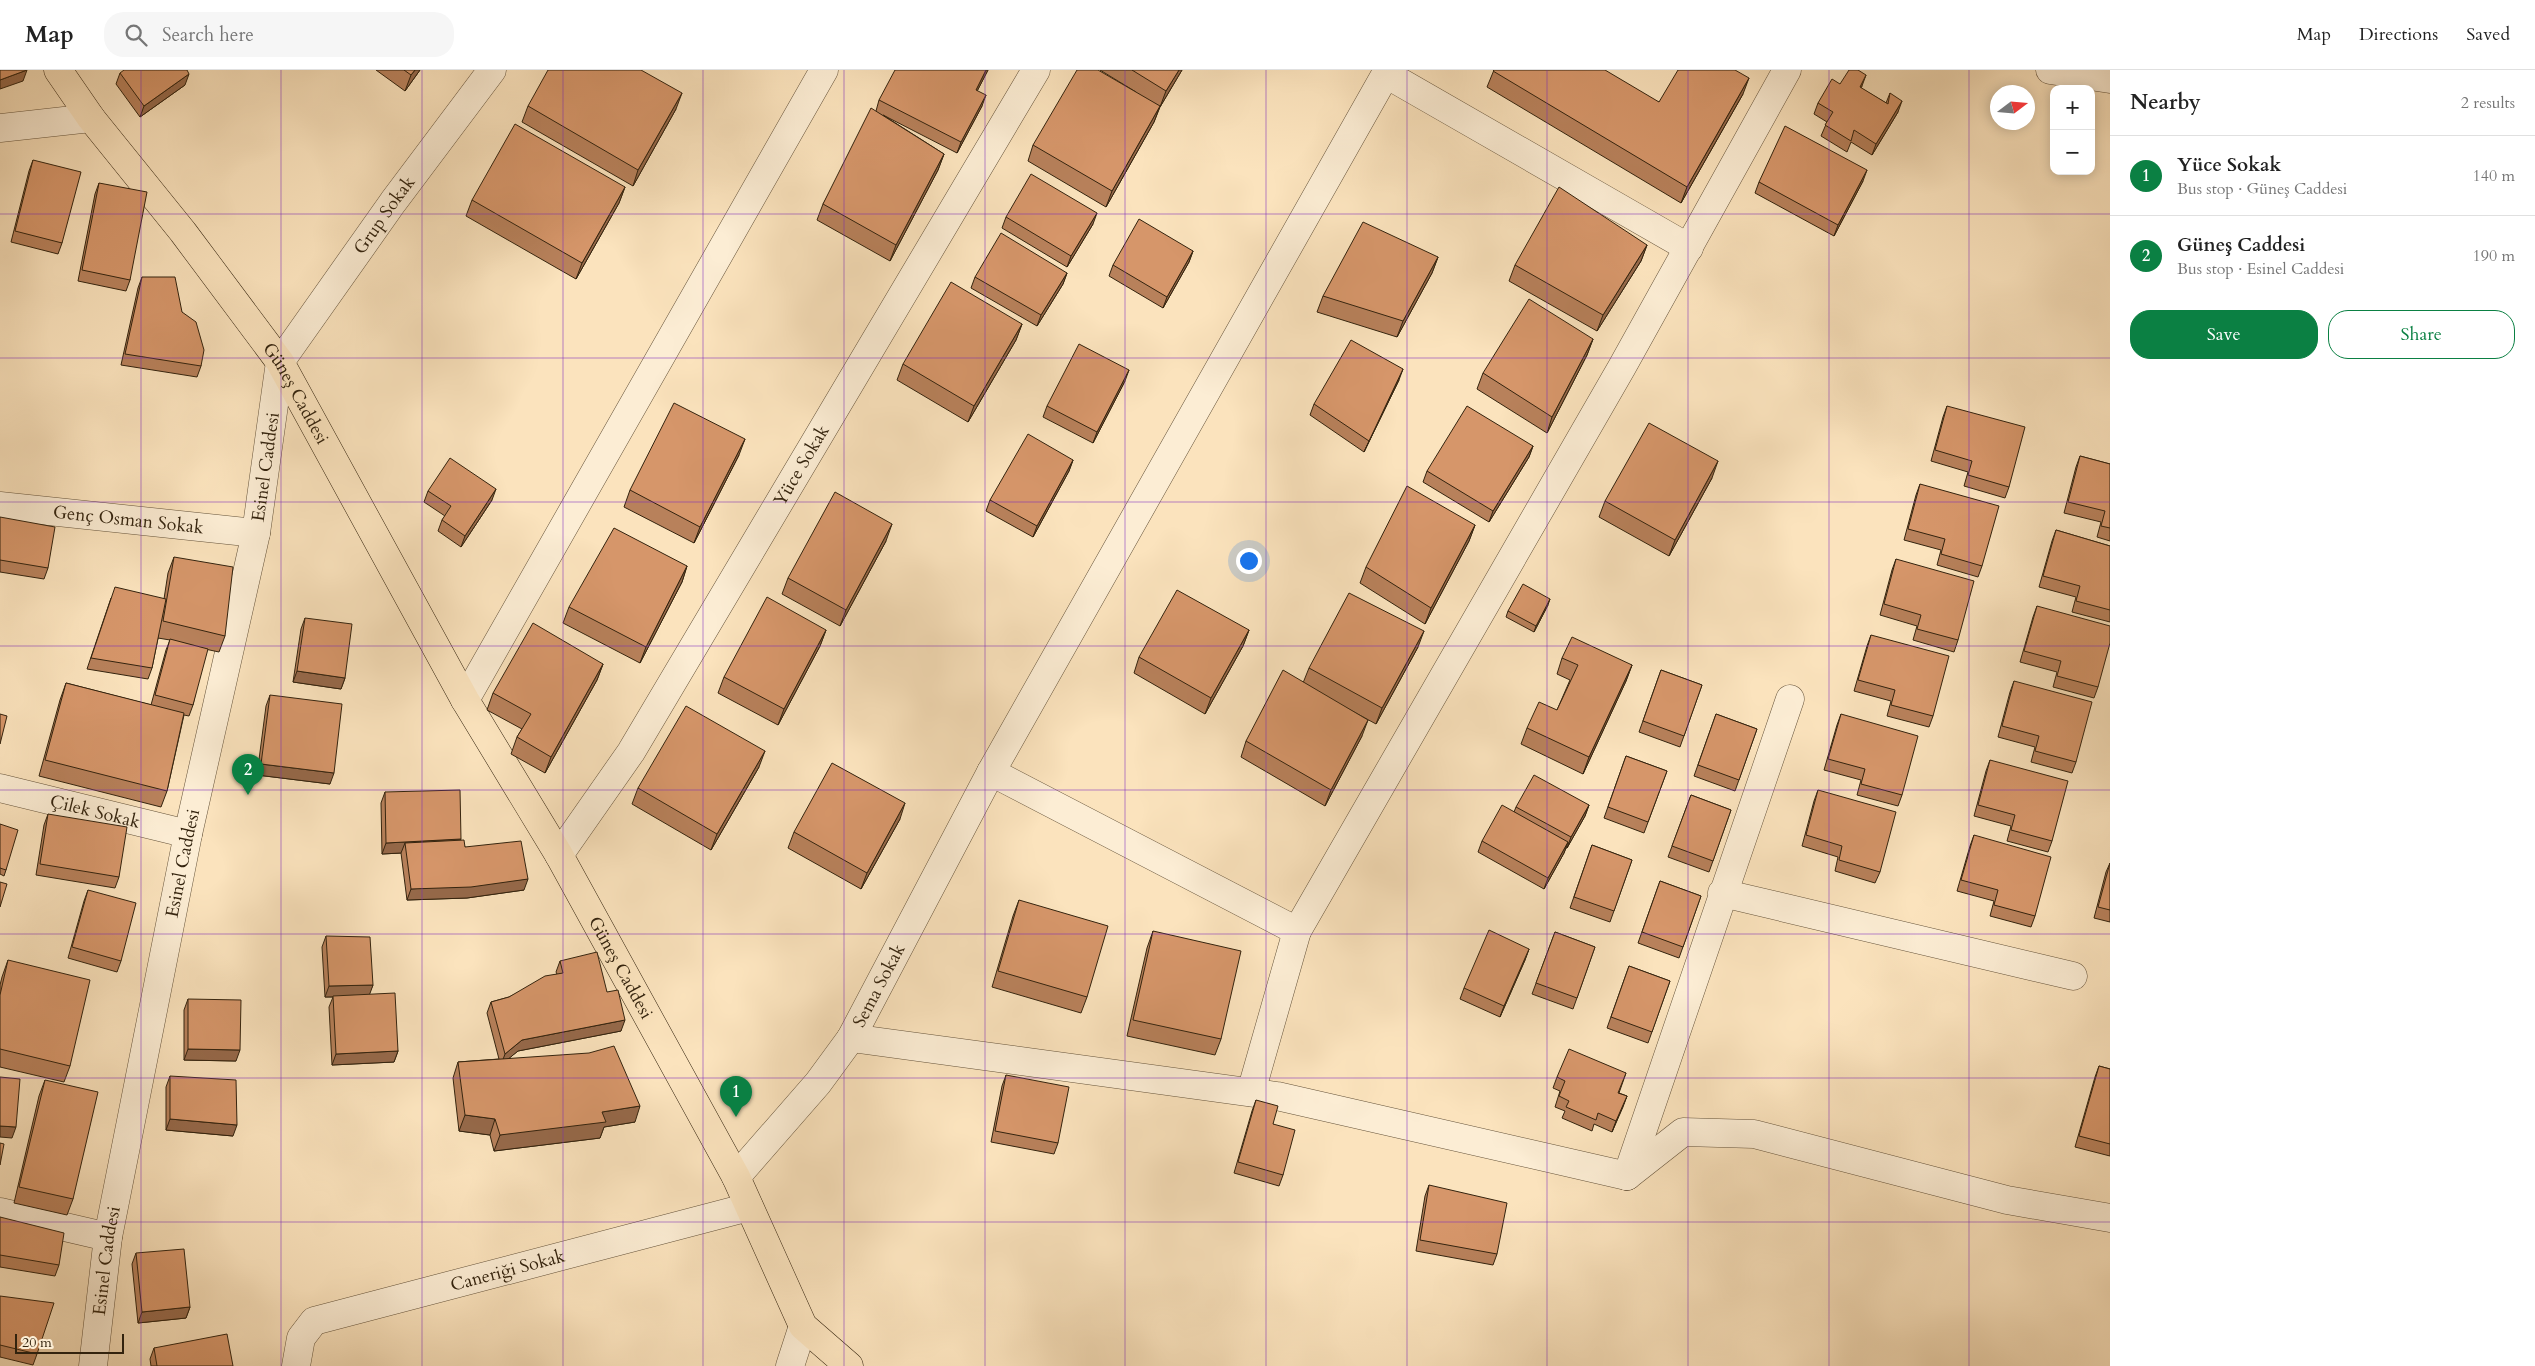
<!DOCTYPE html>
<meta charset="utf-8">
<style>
body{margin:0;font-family:Cardo,serif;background:#f6f6f6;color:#222}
.controls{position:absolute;right:15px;top:15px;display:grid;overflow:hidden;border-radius:10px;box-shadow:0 2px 12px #0003}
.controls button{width:45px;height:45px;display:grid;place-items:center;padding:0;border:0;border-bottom:1px solid #e0e0e0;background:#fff;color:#222;font:25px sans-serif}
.compass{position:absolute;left:1990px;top:15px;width:45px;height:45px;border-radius:50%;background:#fff;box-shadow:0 2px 12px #0003;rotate:74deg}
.scale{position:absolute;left:15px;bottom:12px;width:109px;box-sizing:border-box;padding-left:5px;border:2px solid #33230e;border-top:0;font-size:14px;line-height:18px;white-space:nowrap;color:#33230e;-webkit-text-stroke:4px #fcedd4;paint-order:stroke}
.you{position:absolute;left:1248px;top:490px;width:18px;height:18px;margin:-12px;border:4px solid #fff;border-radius:50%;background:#1a73e8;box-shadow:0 0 0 8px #1a73e833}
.badge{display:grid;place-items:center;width:32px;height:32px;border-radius:50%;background:#0b8043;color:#fff;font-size:16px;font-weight:700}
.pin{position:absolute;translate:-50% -41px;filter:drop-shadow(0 1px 2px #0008)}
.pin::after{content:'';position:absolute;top:26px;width:18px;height:15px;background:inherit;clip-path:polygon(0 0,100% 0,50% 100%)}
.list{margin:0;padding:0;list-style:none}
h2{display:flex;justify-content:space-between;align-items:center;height:65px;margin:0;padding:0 20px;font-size:21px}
h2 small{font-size:16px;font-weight:400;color:#767676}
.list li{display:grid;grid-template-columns:32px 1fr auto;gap:15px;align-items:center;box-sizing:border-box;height:80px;padding:0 20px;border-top:1px solid #e0e0e0}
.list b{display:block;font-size:19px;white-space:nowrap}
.list p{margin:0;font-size:16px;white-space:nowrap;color:#767676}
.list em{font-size:16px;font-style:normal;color:#767676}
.actions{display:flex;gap:10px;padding:15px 20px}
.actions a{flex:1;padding:11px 0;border:1px solid #0b8043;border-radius:20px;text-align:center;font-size:18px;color:#0b8043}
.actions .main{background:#0b8043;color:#fff}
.icon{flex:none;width:28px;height:28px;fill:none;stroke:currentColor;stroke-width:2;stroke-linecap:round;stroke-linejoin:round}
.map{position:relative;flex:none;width:2110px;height:1296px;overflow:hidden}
header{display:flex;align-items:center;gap:30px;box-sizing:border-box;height:70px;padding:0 25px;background:#fff;border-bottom:1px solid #e0e0e0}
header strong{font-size:24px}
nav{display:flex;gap:28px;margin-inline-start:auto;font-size:18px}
.search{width:350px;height:45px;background:#f6f6f6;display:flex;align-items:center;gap:12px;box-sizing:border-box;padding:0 18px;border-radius:20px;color:#767676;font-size:19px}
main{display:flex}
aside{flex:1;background:#fff}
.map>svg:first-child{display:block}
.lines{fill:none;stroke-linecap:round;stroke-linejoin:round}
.minor-casing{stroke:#65533a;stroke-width:29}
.major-casing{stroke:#33230e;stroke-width:29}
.minor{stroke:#fcedd4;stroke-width:28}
.major{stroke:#fbe3bd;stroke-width:28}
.wall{fill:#b8815b;stroke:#33230e}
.shaded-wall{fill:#96694a;stroke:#33230e}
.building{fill:#d6966a;stroke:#33230e}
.grid{fill:none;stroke:#7b2cbf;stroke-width:1;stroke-opacity:0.55}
.labels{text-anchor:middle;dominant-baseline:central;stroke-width:5;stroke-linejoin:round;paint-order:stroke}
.street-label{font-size:18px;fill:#33230e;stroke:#fcedd4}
</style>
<header>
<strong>Map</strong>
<div class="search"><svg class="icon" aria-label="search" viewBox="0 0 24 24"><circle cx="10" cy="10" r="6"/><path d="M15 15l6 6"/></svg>Search here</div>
<nav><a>Map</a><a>Directions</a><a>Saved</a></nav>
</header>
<main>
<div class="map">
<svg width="2110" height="1296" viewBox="0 0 2110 1296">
<rect width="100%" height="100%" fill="#fbe3bd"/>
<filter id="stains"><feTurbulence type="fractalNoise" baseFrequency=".004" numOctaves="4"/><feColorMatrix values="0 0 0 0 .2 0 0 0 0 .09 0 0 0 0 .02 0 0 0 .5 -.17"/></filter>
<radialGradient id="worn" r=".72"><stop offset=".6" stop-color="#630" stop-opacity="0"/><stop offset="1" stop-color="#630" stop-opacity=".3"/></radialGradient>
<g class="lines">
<defs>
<g id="minor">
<path d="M2050,0L2110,9"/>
<path d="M1386,4L1689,178"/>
<path d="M0,58L91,48"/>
<path id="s1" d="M0,436L256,463"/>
<path d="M465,630L824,0"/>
<path d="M991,702L1297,861L1622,297L1787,0"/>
<path id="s2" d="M0,718L188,764"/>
<path id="s3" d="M559,785L631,682L1036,0"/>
<path d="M1722,823L2073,906"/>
<path d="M851,968L1277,1026L1627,1106"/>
<path d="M1251,1022L1297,861"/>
<path d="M1627,1106L1683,1062L1754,1064L2007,1130L2110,1148"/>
<path d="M1627,1106L1790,629"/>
<path id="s4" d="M736,1107L818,1013L851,968L991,702L1388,0"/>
<path d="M0,1142L108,1167"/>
<path id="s5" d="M93,1296L108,1167L188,764L256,463L280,292L393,132L492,0"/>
<path id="s6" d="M296,1296L301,1268L314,1251L749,1137"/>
<path d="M790,1296L803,1256"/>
</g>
<g id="major">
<path id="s7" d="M58,0L91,48L183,162L280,292L465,630L559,785L736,1107L803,1256L849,1296"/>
</g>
</defs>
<use href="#minor" class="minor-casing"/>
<use href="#major" class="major-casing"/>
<use href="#minor" class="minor"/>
<use href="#major" class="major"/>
</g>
<path class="wall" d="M376,0H420L405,21Z
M988,0L977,21L982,36L957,83L883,45L944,84L938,100L890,191L817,150L823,134L876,41L879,30Z
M1100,0H1182L1160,37L1154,52L1106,137L1028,91L1033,75L1136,22Z
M1494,0L1659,32L1743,24L1681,133L1487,17Z
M120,3L185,15L140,47L116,14Z
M1840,14L1862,16L1861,18L1886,33L1890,23L1898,42L1872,85L1851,72L1847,82L1821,66L1827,52L1814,44L1818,33Z
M528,36L676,39L633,116L522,52Z
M33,90L62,173L58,184L11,172L29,101Z
M1863,111L1834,166L1755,123L1759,112Z
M99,113L130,210L126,221L78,211L95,124Z
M625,117L619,133L576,209L466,146L472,130Z
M1006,147L1093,154L1067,197L1002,158Z
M1647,175L1641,191L1597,261L1509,211L1515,195Z
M1193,181L1189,192L1163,238L1109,206L1113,195Z
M1438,187L1432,203L1397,267L1317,242L1323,226Z
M1067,203L1063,214L1037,256L971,218L975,207Z
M142,207L182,242L201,296L197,307L121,295L138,218Z
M1022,254L1016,270L968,352L897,310L903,294Z
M1593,269L1587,285L1547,363L1477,319L1483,303Z
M1399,310L1364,382L1310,345L1314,334Z
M1125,311L1093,373L1043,347L1047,336Z
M1947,336L2009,417L2005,428L1964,416L1968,402L1931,391L1943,347Z
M1533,376L1529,387L1489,452L1423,412L1427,401Z
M739,385L694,473L624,437L630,420Z
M2080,386L2110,394V471L2097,467L2101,452L2064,443L2076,397Z
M1073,390L1069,401L1033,467L986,441L990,430Z
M1712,408L1669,486L1599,447L1605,431Z
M1920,414L1982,496L1978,507L1937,495L1941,480L1904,470L1916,425Z
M428,421L492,430L461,477L438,461L442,450L445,446L424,432Z
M0,447L48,498L44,509L0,502Z
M1475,455L1469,471L1425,554L1360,513L1366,497Z
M2056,460L2110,476V552L2072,542L2076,527L2039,517L2052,471Z
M886,471L840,556L782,524L788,508Z
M174,487L225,566L219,582L205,579L193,635L189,646L184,645L167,721L161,737L39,706L60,630L66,613L151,635L166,580L170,570L158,568L152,598L148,609L87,599L111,528L164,529L168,503Z
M1896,489L1958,570L1954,582L1913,570L1917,556L1880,545L1892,500Z
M687,496L682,512L640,593L563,553L569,537Z
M1548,535L1534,562L1506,547L1508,541Z
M2037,536L2098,617L2094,628L2053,617L2057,602L2020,592L2033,547Z
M305,548L345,608L341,619L293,612L301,559Z
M826,560L820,576L778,655L718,623L724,607Z
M1249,560L1243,576L1205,644L1134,603L1139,587Z
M1871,565L1933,646L1929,657L1887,646L1891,631L1854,621L1867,576Z
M1418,577L1376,654L1343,636L1362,666L1325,736L1241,687L1246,671L1303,613L1309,598Z
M1562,588L1632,595L1626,611L1583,704L1521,674L1527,658L1557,640L1570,610L1557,604Z
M603,594L597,610L545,703L511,684L517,667L522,659L487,640L493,623Z
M1661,600L1702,615L1680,677L1639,662Z
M2014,611L2076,692L2072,703L2031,692L2035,677L1998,667L2010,622Z
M270,625L330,714L257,705L266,636Z
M1716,644L1757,659L1735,721L1694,706Z
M1841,644L1902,725L1898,736L1857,725L1861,710L1824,700L1837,655Z
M1626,686L1667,701L1644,763L1604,748Z
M1990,690L2052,771L2048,782L2007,771L2011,756L1974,746L1986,701Z
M759,697L711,780L632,734L638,718Z
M1818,720L1880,802L1875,813L1835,801L1838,787L1802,776L1814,731Z
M385,722L461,770L465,777L524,820L467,828L407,830L401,783L382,784L381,733Z
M1691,725L1731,740L1709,802L1668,787Z
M1589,735L1585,746L1567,778H1566L1564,783L1544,819L1478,782L1482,771L1514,742L1516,737Z
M48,744L119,807L115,818L36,805L44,755Z
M900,749L861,819L788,778L794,762Z
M0,754L6,800L4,806L0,804Z
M1974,765L2035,846L2031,857L1990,846L1994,831L1957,821L1970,776Z
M1592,775L1632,790L1610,852L1570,838Z
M2110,793V852L2094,848L2106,802Z
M1660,811L1701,826L1679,888L1638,873Z
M88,820L121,891L117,902L68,888L84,831Z
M1019,830L1087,927L1081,943L992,917L1013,846Z
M1153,861L1221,969L1215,985L1127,966L1147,878Z
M1555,862L1595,877L1573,939L1532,924Z
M326,866L373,915L369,924L398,981L394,992L332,995L329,937L333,927H325L322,877Z
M1529,879L1525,890L1500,947L1460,929L1464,918Z
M8,890L70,996L64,1012L0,997V915L2,907Z
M560,891L607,922L621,961L518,981L509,988L635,1052L604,1057L600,1068L494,1081L490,1065L459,1061L453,1008L458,992L499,989L487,943L491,932L509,927L557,904L556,902Z
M1629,896L1670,911L1648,973L1607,958Z
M188,929L236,991L184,990V940Z
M2099,996L2110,999V1086L2075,1077L2095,1007Z
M1626,1003L1619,1023L1627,1026L1612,1062L1594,1054L1592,1061L1562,1048L1565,1041L1555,1037L1560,1021L1553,1018L1557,1007Z
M1006,1005L1058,1073L1054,1084L991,1072L1002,1016Z
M170,1006L233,1066L166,1060V1017Z
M45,1010L73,1129L67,1145L14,1133L39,1026Z
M1256,1030L1273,1054L1283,1105L1279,1116L1234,1103L1252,1041Z
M1429,1115L1497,1184L1493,1195L1416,1181L1425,1126Z
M0,1147L59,1195L55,1206L0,1197Z
M136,1183L190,1237L186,1248L138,1253L132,1194Z
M0,1226L37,1284L33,1295L0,1287Z
M154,1278L233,1296H151L150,1289Z"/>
<path class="shaded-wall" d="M27,0L23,11L0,19V10Z
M415,0H420L405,21L411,5Z
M986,0H988L972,31L976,20Z
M1179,0H1182L1160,37L1166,21Z
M189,4L185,15L140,47L144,36Z
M1866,5L1862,16L1856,28L1860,17Z
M1749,8L1743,24L1681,133L1687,117Z
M682,23L676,39L633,116L638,100Z
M986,25L982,36L957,83L961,72Z
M1902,31L1898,42L1872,85L1876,74Z
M1160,36L1154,52L1106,137L1112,121Z
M944,84L938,100L890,191L896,175Z
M1867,100L1863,111L1834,166L1838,155Z
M625,117L619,133L576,209L582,193Z
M1097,143L1093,154L1067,197L1071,186Z
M1647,175L1641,191L1597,261L1603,245Z
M1193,181L1189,192L1163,238L1167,227Z
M1438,187L1432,203L1397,267L1403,251Z
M1067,203L1063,214L1037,256L1041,245Z
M1022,254L1016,270L968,352L974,336Z
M1593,269L1587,285L1547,363L1552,347Z
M1403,299L1399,310L1364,382L1369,371Z
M1129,300L1125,311L1093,373L1097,362Z
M745,369L739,385L694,473L700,457Z
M1533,376L1529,387L1489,452L1493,441Z
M1073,390L1069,401L1033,467L1037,456Z
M1718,391L1712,408L1669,486L1675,470Z
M496,419L492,430L461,477L465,466Z
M892,454L886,471L840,556L846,540Z
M1475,455L1469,471L1425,554L1431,538Z
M687,496L682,512L640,593L646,577Z
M1550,529L1548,535L1534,562L1536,556Z
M826,560L820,576L778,655L784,639Z
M1249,560L1243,576L1205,644L1211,628Z
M1424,561L1418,577L1376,654L1382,638Z
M603,594L597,610L545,703L551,687Z
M1632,595L1626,611L1583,704L1589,687Z
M297,601L345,608L341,619L293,612Z
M1368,650L1362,666L1325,736L1331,720Z
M765,681L759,697L711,780L717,764Z
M261,694L334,703L330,714L257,705Z
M905,733L900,749L861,819L867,803Z
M1589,735L1585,746L1567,778L1571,767Z
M461,769L457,780L405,773L401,783L382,784L386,773Z
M1568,772L1564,783L1544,819L1548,808Z
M528,809L524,820L467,828L407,830L411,819Z
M1529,879L1525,890L1500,947L1504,936Z
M373,915L369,926L325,927L329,916Z
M625,950L621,961L518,981L501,995L505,984L522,970Z
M188,979L240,980L236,991L184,990Z
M398,981L394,992L332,995L336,984Z
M1627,1026L1623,1037L1612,1062L1616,1051Z
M640,1036L635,1052L604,1057L600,1068L494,1081L500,1065L602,1042Z
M465,1045L495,1049L490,1065L459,1061Z
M170,1049L237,1055L233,1066L166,1060Z
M0,1056L16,1057L12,1068L0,1067Z
M190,1237L186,1248L138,1253L142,1242Z"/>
<path class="building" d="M0,0H27L0,10Z
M124,0H187L189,4L144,36L120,3Z
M404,0H415L411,5Z
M548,0H641L682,23L638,100L528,36Z
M895,0H986L976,20L986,25L961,72L879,30Z
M1077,0H1098L1160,36L1112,121L1033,75Z
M1132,0H1179L1166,21Z
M1494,0H1605L1659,32L1678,0H1735L1749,8L1687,117L1493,1Z
M1849,0H1858L1866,5L1860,17L1888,34L1890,23L1902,31L1876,74L1854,60L1851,71L1825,55L1833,42L1818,33L1832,9L1840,14Z
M871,38L944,84L896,175L823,134Z
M515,54L625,117L582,193L472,130Z
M1785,56L1867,100L1838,155L1759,112Z
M33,90L81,102L62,173L15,161Z
M1031,104L1097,143L1071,186L1006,147Z
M99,113L147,122L130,210L82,200Z
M1559,117L1647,175L1603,245L1515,195Z
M1139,149L1193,181L1167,227L1113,195Z
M1363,152L1438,187L1403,251L1323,226Z
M1001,163L1067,203L1041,245L975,207Z
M142,207H175L182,242L196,252L204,280L201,296L125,284Z
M951,212L1022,254L974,336L903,294Z
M1529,229L1593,269L1552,347L1483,303Z
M1351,270L1403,299L1369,371L1314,334Z
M1079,274L1129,300L1097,362L1047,336Z
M674,333L745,369L700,457L630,420Z
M1467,336L1533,376L1493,441L1427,401Z
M1947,336L2025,357L2009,417L1968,405L1972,391L1935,380Z
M1649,353L1718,391L1675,470L1605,431Z
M1028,364L1073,390L1037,456L990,430Z
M2080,386L2110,394V458L2101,456L2105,441L2068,432Z
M450,388L496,419L465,466L442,450L451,436L428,421Z
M1920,414L1999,436L1982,496L1941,484L1945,469L1908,459Z
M1407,416L1475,455L1431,538L1366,497Z
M835,422L892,454L846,540L788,508Z
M0,447L55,457L48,498L0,490Z
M614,458L687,496L646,577L569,537Z
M2056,460L2110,476V540L2076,531L2080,516L2043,506Z
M174,487L233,497L225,566L163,551Z
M1896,489L1974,511L1958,570L1917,559L1921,545L1884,534Z
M1523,514L1550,529L1536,556L1508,541Z
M115,517L166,529L152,598L91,588Z
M1177,520L1249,560L1211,628L1139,587Z
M1349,523L1424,561L1382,638L1309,598Z
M767,527L826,560L784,639L724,607Z
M2037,536L2110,556V573L2098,617L2057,606L2061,591L2024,581Z
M305,548L352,554L345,608L297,601Z
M533,553L603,594L551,687L517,667L531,644L493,623Z
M1871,565L1949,586L1933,646L1891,635L1895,620L1858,610Z
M1572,567L1632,595L1589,687L1527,658L1539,632L1557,640L1578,595L1562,588Z
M170,569L208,579L193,635L155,625Z
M1283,600L1368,650L1331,720L1246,671Z
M1661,600L1702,615L1684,666L1643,651Z
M2014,611L2092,632L2076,692L2035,681L2039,666L2002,656Z
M66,613L184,643L167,721L45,690Z
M270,625L342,634L334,703L261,694Z
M686,636L765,681L717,764L638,718Z
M0,644L7,646L0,674Z
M1716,644L1757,659L1739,710L1698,695Z
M1841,644L1918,666L1902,725L1861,714L1865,699L1828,689Z
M1626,686L1667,701L1648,752L1608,737Z
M1990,690L2068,711L2052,771L2011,760L2015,745L1978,735Z
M832,693L905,733L867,803L794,762Z
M1534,705L1589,735L1571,767L1516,737Z
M460,720L461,769L386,773L385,722Z
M1818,720L1896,742L1880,802L1839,790L1842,776L1806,765Z
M1691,725L1731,740L1713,791L1672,776Z
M1502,735L1568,772L1548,808L1482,771Z
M48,744L127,757L119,807L40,794Z
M0,754L18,760L6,800L0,798Z
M1974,765L2051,787L2035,846L1994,835L1998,820L1961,810Z
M464,770L465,777L521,771L528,809L471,817L411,819L405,773Z
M1592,775L1632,790L1614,841L1574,827Z
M2110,793V840L2098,837Z
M1660,811L1701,826L1683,877L1642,862Z
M0,812L7,814L0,837Z
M88,820L136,833L121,891L72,877Z
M1019,830L1108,856L1087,927L998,901Z
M1489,860L1529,879L1504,936L1464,918Z
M1153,861L1241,881L1221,969L1133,950Z
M1555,862L1595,877L1577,928L1536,913Z
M326,866L370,867L373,915L329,916Z
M597,882L607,922L618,920L625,950L522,970L505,984L491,932L509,927L545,906L563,903L560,891Z
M8,890L90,910L70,996L0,979V925Z
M1629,896L1670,911L1652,962L1611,947Z
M395,923L398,981L336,984L333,926Z
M188,929L241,930L240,980L188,979Z
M614,976L640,1036L602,1042L606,1052L500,1065L495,1049L465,1045L458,992L589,983Z
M1569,979L1626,1003L1618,1023L1627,1026L1616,1051L1598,1043L1596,1050L1566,1037L1569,1031L1559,1026L1565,1011L1557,1007Z
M2099,996L2110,999V1074L2079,1066Z
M1006,1005L1069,1017L1058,1073L995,1061Z
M170,1006L236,1010L237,1055L170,1049Z
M0,1007L20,1009L16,1057L0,1056Z
M45,1010L98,1022L73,1129L19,1117Z
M1256,1030L1278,1036L1273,1054L1295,1060L1283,1105L1238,1092Z
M0,1073L4,1074L0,1095Z
M1429,1115L1507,1133L1497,1184L1420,1170Z
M0,1147L64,1163L59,1195L0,1185Z
M184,1179L190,1237L142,1242L136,1183Z
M0,1226L54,1233L37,1284L0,1275Z
M227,1264L233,1296H157L154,1278Z"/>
<path class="grid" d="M141,0V1296M281,0V1296M422,0V1296M563,0V1296M703,0V1296M844,0V1296M985,0V1296M1125,0V1296M1266,0V1296M1407,0V1296M1547,0V1296M1688,0V1296M1829,0V1296M1969,0V1296M0,144H2110M0,288H2110M0,432H2110M0,576H2110M0,720H2110M0,864H2110M0,1008H2110M0,1152H2110"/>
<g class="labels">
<g class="street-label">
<text stroke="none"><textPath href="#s5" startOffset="1202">Grup Sokak</textPath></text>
<text stroke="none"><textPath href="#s7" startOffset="402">Güneş Caddesi</textPath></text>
<text stroke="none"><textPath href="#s3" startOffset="459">Yüce Sokak</textPath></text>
<text stroke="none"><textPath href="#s5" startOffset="916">Esinel Caddesi</textPath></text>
<text stroke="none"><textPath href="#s1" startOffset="129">Genç Osman Sokak</textPath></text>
<text stroke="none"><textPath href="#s2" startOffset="98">Çilek Sokak</textPath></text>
<text stroke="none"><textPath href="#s5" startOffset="511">Esinel Caddesi</textPath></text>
<text stroke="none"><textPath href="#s7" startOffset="1062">Güneş Caddesi</textPath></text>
<text stroke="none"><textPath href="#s4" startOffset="240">Sema Sokak</textPath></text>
<text stroke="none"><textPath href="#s5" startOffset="106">Esinel Caddesi</textPath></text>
<text stroke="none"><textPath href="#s6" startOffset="250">Caneriği Sokak</textPath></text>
</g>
</g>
<rect width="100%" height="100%" filter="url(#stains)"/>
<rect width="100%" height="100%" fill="url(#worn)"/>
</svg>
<div class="controls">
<button>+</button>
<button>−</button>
</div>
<svg class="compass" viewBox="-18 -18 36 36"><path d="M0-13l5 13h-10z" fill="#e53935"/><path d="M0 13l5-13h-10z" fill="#767676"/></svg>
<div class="scale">20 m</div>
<div class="you"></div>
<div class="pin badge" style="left:736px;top:1047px">1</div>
<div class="pin badge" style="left:248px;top:725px">2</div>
</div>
<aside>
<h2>Nearby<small>2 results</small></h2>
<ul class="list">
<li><span class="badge">1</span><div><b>Yüce Sokak</b><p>Bus stop · Güneş Caddesi</p></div><em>140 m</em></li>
<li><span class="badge">2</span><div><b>Güneş Caddesi</b><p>Bus stop · Esinel Caddesi</p></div><em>190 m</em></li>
</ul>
<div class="actions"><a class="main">Save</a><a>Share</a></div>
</aside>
</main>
